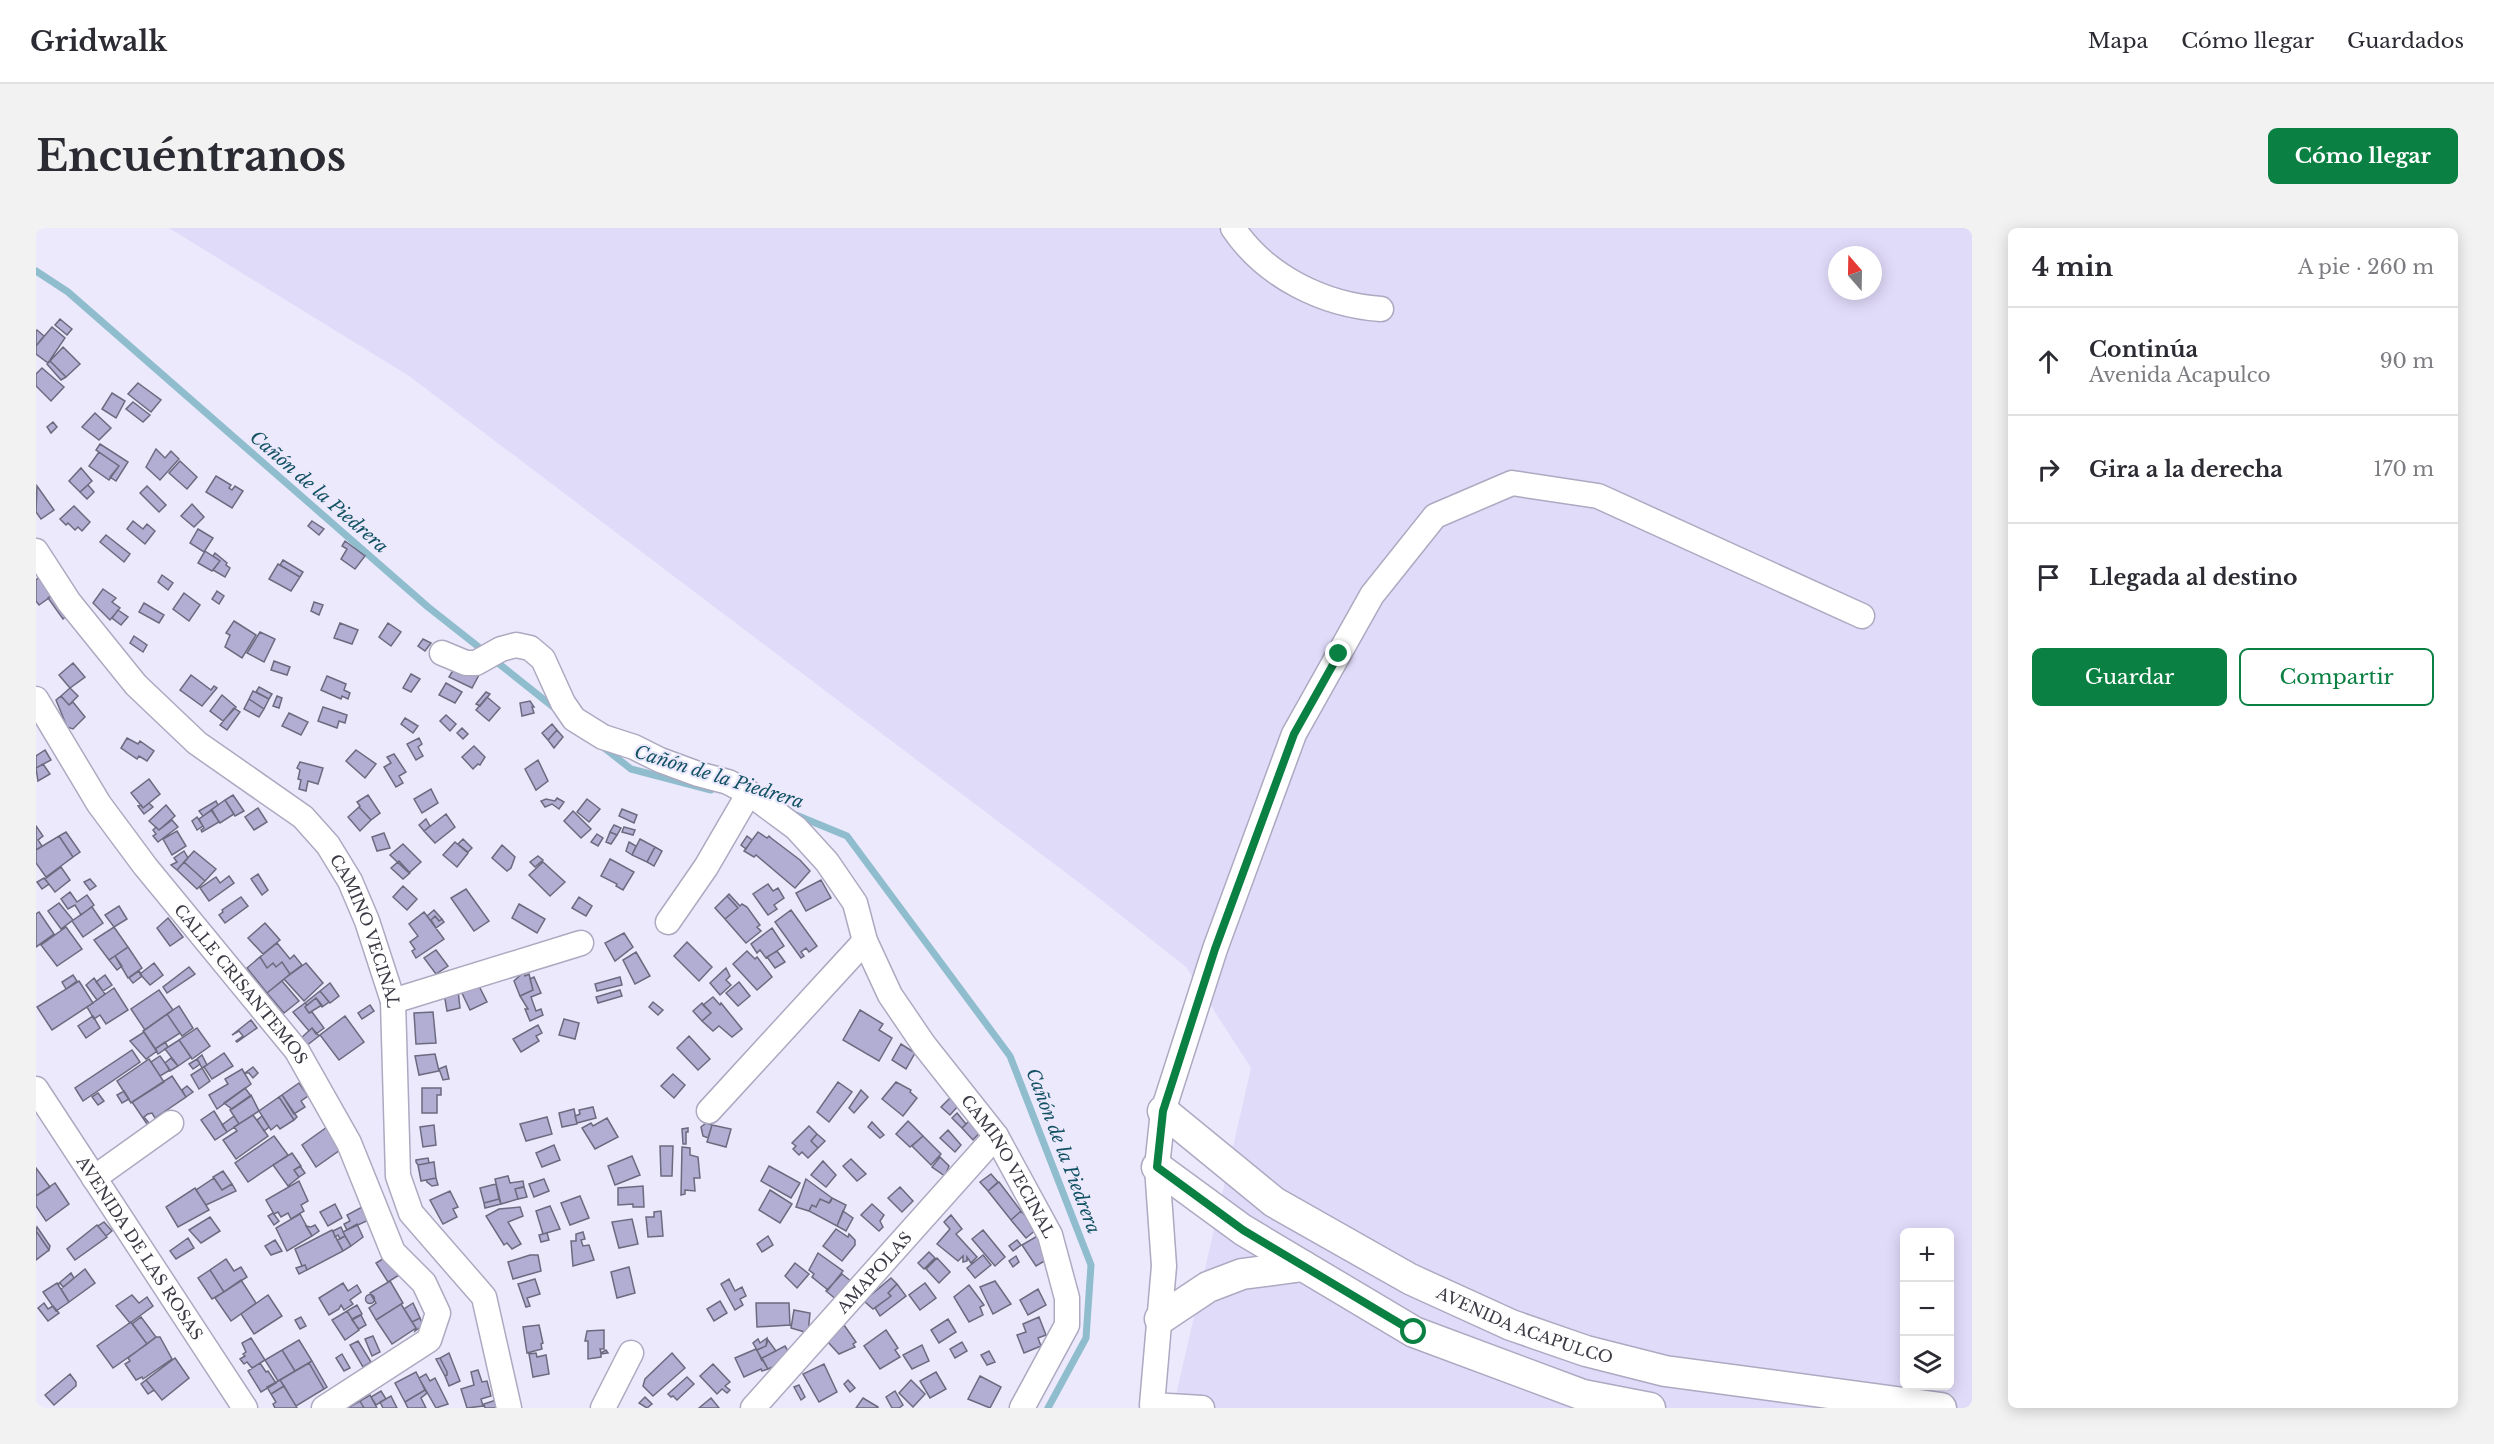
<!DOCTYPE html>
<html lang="es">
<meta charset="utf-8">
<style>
body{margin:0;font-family:"Libre Baskerville",serif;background:#f2f2f3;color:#2b2b33}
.controls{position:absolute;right:18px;bottom:18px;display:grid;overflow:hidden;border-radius:9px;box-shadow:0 3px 15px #0003}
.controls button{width:54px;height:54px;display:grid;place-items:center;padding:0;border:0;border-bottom:2px solid #e1e1e2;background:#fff;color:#2b2b33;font:30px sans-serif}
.compass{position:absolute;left:1792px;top:18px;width:54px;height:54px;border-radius:50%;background:#fff;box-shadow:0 3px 15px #0003;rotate:340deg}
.stop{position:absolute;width:18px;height:18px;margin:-14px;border:4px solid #0b8043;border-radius:50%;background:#fff}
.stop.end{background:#0b8043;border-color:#fff;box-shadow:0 2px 6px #0008}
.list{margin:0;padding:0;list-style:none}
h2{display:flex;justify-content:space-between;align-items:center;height:78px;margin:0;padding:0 24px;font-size:26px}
h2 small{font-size:20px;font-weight:400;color:#7c7c81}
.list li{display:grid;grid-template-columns:39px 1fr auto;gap:18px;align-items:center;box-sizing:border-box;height:108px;padding:0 24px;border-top:2px solid #e1e1e2}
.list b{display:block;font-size:22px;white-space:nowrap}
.list p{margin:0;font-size:20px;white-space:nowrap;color:#7c7c81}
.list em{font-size:20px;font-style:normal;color:#7c7c81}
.actions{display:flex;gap:12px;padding:18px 24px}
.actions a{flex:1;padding:14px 0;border:2px solid #0b8043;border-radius:9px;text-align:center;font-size:21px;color:#0b8043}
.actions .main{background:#0b8043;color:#fff}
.icon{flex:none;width:33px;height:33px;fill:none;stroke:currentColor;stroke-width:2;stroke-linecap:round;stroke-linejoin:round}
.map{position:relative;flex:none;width:1936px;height:1180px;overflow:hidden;border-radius:9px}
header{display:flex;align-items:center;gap:36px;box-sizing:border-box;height:84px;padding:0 30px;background:#fff;border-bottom:2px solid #e1e1e2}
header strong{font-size:28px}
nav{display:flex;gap:33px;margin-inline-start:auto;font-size:21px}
.intro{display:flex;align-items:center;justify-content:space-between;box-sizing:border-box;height:144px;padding:0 36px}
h1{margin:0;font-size:42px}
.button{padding:15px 27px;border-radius:9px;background:#0b8043;color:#fff;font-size:21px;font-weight:700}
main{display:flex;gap:36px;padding:0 36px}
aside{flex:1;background:#fff;border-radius:9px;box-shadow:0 3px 15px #0003}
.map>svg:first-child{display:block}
.built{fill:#e1dbfa;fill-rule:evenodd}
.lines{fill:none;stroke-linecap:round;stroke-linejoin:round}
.stream{stroke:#8fbdcd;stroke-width:7}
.building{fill:#b1add3;stroke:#6c6a7f;stroke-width:1.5}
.minor-casing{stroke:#ada9c0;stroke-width:27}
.major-casing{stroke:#ada9c0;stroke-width:33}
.minor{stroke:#fff;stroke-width:24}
.major{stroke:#fff;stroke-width:30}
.route{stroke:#0b8043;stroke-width:8}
.labels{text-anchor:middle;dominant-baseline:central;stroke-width:4.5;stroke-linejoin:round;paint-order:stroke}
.street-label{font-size:16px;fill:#3c3a44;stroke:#ede9fd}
.water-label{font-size:18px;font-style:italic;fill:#135263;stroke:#ede9fd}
</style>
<header>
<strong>Gridwalk</strong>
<nav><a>Mapa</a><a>Cómo llegar</a><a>Guardados</a></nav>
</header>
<div class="intro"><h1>Encuéntranos</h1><a class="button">Cómo llegar</a></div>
<main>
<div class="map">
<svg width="1936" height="1180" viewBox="0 0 1936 1180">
<rect width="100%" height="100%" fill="#ede9fd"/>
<path class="built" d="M133,0H1936V1180H1137L1215,840L1150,739L1050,660L373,148ZM1801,27H1837V63H1801ZM1868,1004H1914V1158H1868Z"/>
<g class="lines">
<path class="stream" d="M0,43L32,64L392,379L449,424
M457,431L521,482
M567,519L595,541L675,562
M760,587L811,608L974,828L1055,1037L1050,1110L1012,1180"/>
</g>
<path class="building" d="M24,91L36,101L31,107L19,97Z
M16,99L29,110L12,135L0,126V118Z
M1,102L8,108L0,118V103Z
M27,119L44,136L30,149L14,133Z
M14,133L30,149L25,152L11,136Z
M6,140L28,159L15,173L0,158V146Z
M102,155L125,172L115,184L92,166Z
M76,165L89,173L80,190L66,181Z
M97,174L114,187L107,194L90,181Z
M59,185L75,200L63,212L46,199Z
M17,194L21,199L15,205L11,199Z
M64,216L92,234L80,253L74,249L83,238L60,222Z
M120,221L129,230L135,223L143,231L124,252L110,239Z
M63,224L83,238L73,252L53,238Z
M144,233L161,249L151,261L133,245Z
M45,240L56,253L44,264L33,253Z
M180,248L195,257L193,260L196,262L199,258L207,263L196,280L170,264Z
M52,257L58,264L51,271L44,264Z
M1,258L18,282L5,291L0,284Z
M111,258L130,277L123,284L104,265Z
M156,276L168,289L158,299L145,288Z
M38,278L54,294L46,303L42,299L39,302L32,295L30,297L24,291Z
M97,293L107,301L111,296L119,303L109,316L91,301Z
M276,293L288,301L283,307L272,298Z
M162,301L177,310L168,324L154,315Z
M70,307L94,326L88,334L64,314Z
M309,313L329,328L319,341L305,331L311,321L306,318Z
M169,323L184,333L176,343L162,335Z
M179,325L191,335L190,337L194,340L189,349L177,342L184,333L177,328Z
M247,332L267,344L264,349L244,337Z
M242,336L264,349L255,363L233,351Z
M126,347L137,355L132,362L122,354Z
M3,349L17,367L3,377L0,373V352Z
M67,361L80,370L76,374L84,380L74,392L57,375Z
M21,363L37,383L27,391L12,370Z
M181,363L188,368L183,376L176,371Z
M148,365L164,377L153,393L137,381Z
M278,374L287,377L283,387L275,383Z
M108,375L128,387L123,395L103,384Z
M82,382L92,389L85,397L76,390Z
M198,393L220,407L206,430L189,419L194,407L190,405Z
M304,395L322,402L316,416L298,410Z
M352,395L365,404L355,418L343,409Z
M224,404L239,411L228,434L211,425Z
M98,408L111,417L107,424L94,415Z
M387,411L395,415L389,423L382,418Z
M238,433L254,439L251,447L235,442Z
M422,434L444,445L436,460L413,449Z
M37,435L49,449L34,460L23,447Z
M375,446L384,451L375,464L367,460Z
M155,447L175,462L178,458L181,460L166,478L144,462Z
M291,448L310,456L308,462L314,465L312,471L306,468L305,471L285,462Z
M410,455L426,464L419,475L403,467Z
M223,459L236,466L233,471L220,464Z
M34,460L42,468L33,477L25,468Z
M217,463L233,471L228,481L213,471Z
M450,464L454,466L444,478L440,476Z
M186,467L200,479L187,493L174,483Z
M25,468L33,477L37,474L49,489L37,501L31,499L20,472Z
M241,468L246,470L243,480L237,478Z
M451,469L464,480L453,493L440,482Z
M213,471L228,481L223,489L208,481Z
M494,473L498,479H496L498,485L486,488L484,475Z
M287,479L311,487L309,495L303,493L301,500L282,493Z
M198,480L204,484L191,502L184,497Z
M253,485L272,494L265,507L246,498Z
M410,487L420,496L414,503L404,493Z
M369,490L382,498L377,505L365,496Z
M516,496L521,502L512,512L506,505Z
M426,500L432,506L427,511L421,505Z
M521,502L527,509L518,520L512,512Z
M91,510L102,516L104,513L118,523L111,533L103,528L101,531L85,520Z
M383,510L386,516L382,519L387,528L380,532L371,516Z
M438,518L449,529L444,537L442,536L437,541L426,529Z
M9,522L15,532L0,540V528Z
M320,522L340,536L329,550L310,533Z
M358,526L370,544L363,548L367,555L360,559L348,539L355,535L351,529Z
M502,532L512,553L500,562L489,541Z
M264,534L287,540L282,556L272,553L270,563L263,561L265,552L262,551L264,542L261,540Z
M7,536L14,546L2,553L0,540Z
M113,551L124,566L107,580L95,565Z
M395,561L402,575L386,585L378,571Z
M197,567L208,583L199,588L189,572Z
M332,567L344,585L335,592L323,579L324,578L321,574Z
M521,570L528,574L523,581L516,576L509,579L505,573L510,571L519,573Z
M551,571L564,581L553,594L541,584Z
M189,572L198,586L184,595L175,582Z
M180,573L182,577L167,588L163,583Z
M113,575L117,579L108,586L102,578L105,577L107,580Z
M130,577L139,588L123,602L113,593Z
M323,579L335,592L324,603L312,589Z
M222,580L231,594L218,602L209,589Z
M586,581L601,587L598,595L583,588Z
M176,582L183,594L166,604L165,602L168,600L163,591Z
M537,583L555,601L545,610L528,593Z
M410,586L419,599L399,615L388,603Z
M161,589L167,598L161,602L156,593Z
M390,591L394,598L388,603L383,597Z
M136,592L142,599L122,614L117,608L120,606L117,602L120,599L123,602Z
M578,597L585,600L581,607L574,604Z
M0,598L7,608L2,612L6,618L0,622Z
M588,599L599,602L597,607L586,604Z
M141,603L150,618L136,627L127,611Z
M30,604L44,624L37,629L23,608Z
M574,604L581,607L575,616L570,614Z
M722,604L731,610L733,608L735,610L764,632L774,643L759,660L720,627L718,629L708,623Z
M348,605L354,620L341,623L336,609Z
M561,606L567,610L562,618L555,614Z
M23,608L37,629L10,649L0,635V622Z
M711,608L716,612L710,621L705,617Z
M427,611L436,620L432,624L422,616Z
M604,611L619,619L611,634L596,627Z
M419,614L432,625L421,639L407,627Z
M593,614L600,618L596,627L590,623Z
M367,616L385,634L373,645L354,627Z
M466,617L479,629L475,640L471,643L456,630Z
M619,619L626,623L618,638L611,634Z
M148,623L152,630L141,642L135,637L141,634L138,630Z
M158,623L180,641L169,653L148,634Z
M502,628L507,632L499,639L494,634Z
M574,631L598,644L587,662L580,658L581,656L565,648Z
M363,633L374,645L367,651L355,640Z
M148,634L169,653L161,661L141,642Z
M507,634L529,654L514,668L493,647Z
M25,639L34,652L19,664L9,651Z
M222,646L232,662L226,667L215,651Z
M193,648L198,655L173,673L164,660L180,649L184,655Z
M8,650L13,656L6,661L1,654Z
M54,651L60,658L54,662L48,654Z
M785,652L795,670L770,683L760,665Z
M732,656L737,663L742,660L748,670L738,677L741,681L732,687L717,666Z
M367,658L381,671L371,682L357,669Z
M430,661L453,693L438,703L415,670Z
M34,664L41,674L51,667L58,677L45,687L39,677L32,681L25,671Z
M693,666L704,678L706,676L711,679L724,697L721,699L725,703L710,715L689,691L702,680L691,668Z
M691,668L702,680L689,691L679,680Z
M205,669L212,678L189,695L183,687L187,684L186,682Z
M543,669L556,678L550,688L536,680Z
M23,675L37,692L25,701L12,683Z
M483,676L509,691L501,705L476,690Z
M83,678L91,691L78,699L69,687Z
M56,679L67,695L47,709L36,693Z
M398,682L406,691L403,693L399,688L395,692L398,697L391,688Z
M755,682L781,718L773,724L770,720L765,724L768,728L765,730L739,694Z
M3,684L18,706L0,719V686Z
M388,684L408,711L380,730L376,723L379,721L374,714L382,708L373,696Z
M399,688L403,693L406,691L408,694L400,700L395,692Z
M132,690L147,709L134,718L121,700Z
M229,695L244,712L227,726L212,710Z
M30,699L46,721L21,738L5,717Z
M78,699L92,719L73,732L58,712Z
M736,700L748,718L730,730L724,722L721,725L715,716Z
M588,705L597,719L579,733L569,715Z
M651,714L676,739L663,753L638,728Z
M241,715L254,731L258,727L266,737L254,746L246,734L240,739L237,735L231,740L224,729Z
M92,719L106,740L92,750L79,728Z
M400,722L412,738L400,746L388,730Z
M711,723L719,731L721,729L736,749L721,762L697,736Z
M741,723L749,734L739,740L731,729Z
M600,724L614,748L599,756L587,732Z
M79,728L86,738L81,742L73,732Z
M224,729L231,740L237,735L240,739L246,734L254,746L231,765L211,740Z
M118,735L127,747L114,757L104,746Z
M270,735L287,755L268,773L248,751Z
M153,739L159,746L131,765L127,759Z
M690,740L694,748L690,752L695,757L684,767L674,755Z
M103,743L106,748L97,755L93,750Z
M488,744L489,748L493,746L497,762L484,768L478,753Z
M37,747L41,753L30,761L26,754Z
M69,747L76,757L67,763L60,754Z
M498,749L505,765L495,769L500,783L505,781L507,787L494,793L489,781H492L484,768L497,762L494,751Z
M584,749L586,757L561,763L559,756Z
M58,750L69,766L61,772L50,757Z
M43,753L57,775L16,802L1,779Z
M246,753L263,773L248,785L231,765Z
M703,754L714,768L702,778L690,765Z
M294,755L303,768L294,775L284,763Z
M442,756L451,774L434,782L424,761Z
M78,760L92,782L70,796L64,787L58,791L51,779Z
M123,762L137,782L109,802L95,781Z
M422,762L424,780L411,783L408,765Z
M584,762L586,768L562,775L560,769Z
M284,763L293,774L286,779L280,770L271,777L269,775Z
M677,769L684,777L685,775L706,801L696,809L683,798L677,803L666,793L675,785L667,777Z
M280,770L286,777L273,785L269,779Z
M617,774L627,782L622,787L613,779Z
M269,775L271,777L269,779L273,785L276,784L288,800L280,806L276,800L273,803L257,784Z
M666,775L675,785L666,793L657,783Z
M334,777L338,783L326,791L322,785Z
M143,778L157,800L146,808L131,786Z
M824,782L847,796L843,802L856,810L843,833L807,812Z
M397,784L400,815L380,816L378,785Z
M131,786L144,805L119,821L107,803Z
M57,788L64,800L50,810L42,798Z
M309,788L328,814L303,832L284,807Z
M528,791L543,795L539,811L523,807Z
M215,792L221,800L201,814L200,813L207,808L203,803L196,807Z
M502,797L506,805L500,808L503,813L485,824L477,811Z
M161,800L174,818L156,831L143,812Z
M276,800L283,808L270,818L264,811Z
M108,804L121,823L110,831L94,813Z
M653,808L674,831L662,842L641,820Z
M143,812L155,829L142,838L129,821Z
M129,814L132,819L122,826L119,821Z
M865,816L879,825L870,841L856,832Z
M96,822L104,834L47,873L39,860Z
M188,825L197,838L176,851L168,839Z
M399,826L403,843L383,847L379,828Z
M166,827L171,837L166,840L161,831Z
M124,828L134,842L124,848L115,834Z
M135,830L142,838L134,843L129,835Z
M113,831L128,854L95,875L81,853Z
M161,831L164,836L157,841L153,836Z
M410,838L413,851L407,852L403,841Z
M217,839L222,845L217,850L213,845H209Z
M166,840L174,853L163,861L155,847Z
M206,841L215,856L181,881L173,867L192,856L189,851Z
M637,846L649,857L638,870L625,858Z
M136,848L150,869L119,890L116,885L112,886L108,889L113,895L111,896L96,874Z
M802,854L816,864L793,894L781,884Z
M860,854L875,862L874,864L881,870L867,888L846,871Z
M263,855L272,868L265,873L269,879L258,886L246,867Z
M151,858L157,864L150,869L146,862Z
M209,860L215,868L196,881L188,875Z
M386,860H405V867H401V885H386Z
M825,862L832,869L818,885L813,880Z
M88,863L93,871L86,875L81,867Z
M62,865L68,873L62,877L56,869Z
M215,867L223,883L203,896L194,882Z
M246,867L261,889L258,892L243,869Z
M243,869L258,892L244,901L241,897L235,902L223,883Z
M914,870L922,878L914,887L905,879Z
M557,879L560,890L541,895L539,888L544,886L543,882Z
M538,881L541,896L526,899L523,885Z
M178,883L191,904L179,912L165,892Z
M921,885L930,896L926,900L916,890Z
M217,887L232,908L200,931L187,912L201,903L198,899Z
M198,888L203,896L191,904L186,897Z
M226,888L233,899L228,903L221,892Z
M511,889L516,906L490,913L484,896Z
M571,890L582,909L559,921L546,900L555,895L557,898Z
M935,891L947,901L937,912L926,900Z
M872,893L887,908L874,919L860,906Z
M836,894L848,907L844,910L832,899Z
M670,895L676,897L672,910L667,908L665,899Z
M398,897L400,917L387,919L384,899Z
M676,897L695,901L690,919L671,914Z
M773,898L781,906L775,913L782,920L772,930L766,924L763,927L757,921L760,918L756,915Z
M291,899L304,922L280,939L266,917Z
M652,900V904H650V916H647L646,901Z
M912,902L925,917L919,924L904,910Z
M781,906L789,913L782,920L775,913Z
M238,908L252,927L212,954L199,935Z
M887,908L905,926L895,937L876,918Z
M518,917L524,932L506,939L500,925Z
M624,918H637L636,948H625Z
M646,919L654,920V927L662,929L664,950H658L659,963L649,962V966L645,967Z
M256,925L265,938L258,942L263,949L252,958L237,937Z
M596,928L604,947L579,957L572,938Z
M904,929L913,938L909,948L896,939Z
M392,930L393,935L382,937L380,934V932Z
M815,931L830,946L821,953L807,938Z
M787,933L800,947L790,959L775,947Z
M398,934L400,950L385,953L382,937Z
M264,938L269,945L263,949L258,942Z
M733,938L764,955L755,970L725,953Z
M0,940L14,959L0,968Z
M187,943L196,956L186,962L177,949Z
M955,946L962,954L952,963L944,954Z
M472,948L474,955L487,953L488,959L479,961L482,971L465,976L459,951Z
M178,950L186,962L196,956L200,963L170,977L160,962Z
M400,950L402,957L396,958L391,954L390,952Z
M508,951L513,963L498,969L493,956Z
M770,951L796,970L795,973L793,975L784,971L780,979L776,977L773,983L760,979Z
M263,953L272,973L265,977L268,983L255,991L252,985L245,989L242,984L238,986L230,972Z
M963,954L985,983L975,992L952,963Z
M19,955L33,976L10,993L0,978V968Z
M460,956L463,971L448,975L444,960Z
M607,958L608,979H597V976L582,977V960Z
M486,959H488L491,969L482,971L479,961Z
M864,959L877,973L866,984L852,970Z
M159,960L173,982L142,999L130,979Z
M734,962L756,976L744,995L723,982Z
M414,963L422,979L417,981L421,989L407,996L394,972Z
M544,968L553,990L534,997L525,975Z
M796,970L810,977L801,998L773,983L776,977L780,979L784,971L793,975Z
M463,971L465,976L449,980L448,975Z
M299,976L306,990L292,998L284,984Z
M836,976L848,987L844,993L847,999L843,1003L825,987Z
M328,978L335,991L311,1002L308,996L314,993L311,987Z
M514,978L524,1001L507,1006L500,983Z
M484,979L487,988L472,994L485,1016L476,1021L471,1015L468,1017L450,988L463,981Z
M625,983L627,1008L612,1009L610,989H618V984Z
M807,983L817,990L810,1003L801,998Z
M985,983L1001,1001L990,1010L975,992Z
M237,985L243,993L238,997L232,988Z
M264,986L276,1008L251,1023L240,1000Z
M915,987L926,1001L920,1006L941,1029L935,1035L931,1029V1033L927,1034V1028L922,1033L901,1016L914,1001L908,994Z
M174,989L184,1003L165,1015L153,1002Z
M596,991L602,1016L583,1020L576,994Z
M68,994L76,1003L70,1008L62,998Z
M321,996L327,1009L315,1018L307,1004Z
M61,997L71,1009L39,1032L31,1021Z
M279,997L283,1003L276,1008L270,998L275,999Z
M1,999L14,1018L13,1022L0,1003Z
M305,999L309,1008L304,1011L302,1007L299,1009L297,1003Z
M800,1001L812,1009L813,1006L819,1012V1017L806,1033L787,1018Z
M296,1002L307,1023L271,1042L269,1037L266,1038L259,1021Z
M947,1002L969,1029L959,1038L936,1011Z
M0,1003L13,1022L0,1032Z
M547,1004L549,1011L545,1012L547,1018L553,1017L558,1032L537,1038L535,1013H540V1006Z
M511,1005L513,1012L505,1014L503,1007Z
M1003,1007L1017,1028L1000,1038L986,1017Z
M309,1008L315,1018L307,1023L301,1012Z
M732,1008L737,1017L726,1024L721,1016Z
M152,1010L158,1020L140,1031L134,1023Z
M239,1012L246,1023L235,1027L229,1018Z
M981,1012L985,1017L977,1023L973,1018Z
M893,1024L899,1030L888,1041L882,1035Z
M782,1025L807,1043L792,1062L776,1049L778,1046L773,1042Z
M355,1026L368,1044L352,1054L340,1035Z
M494,1027H502L505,1043L477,1051L472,1034Z
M947,1027L955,1037L939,1050L931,1040Z
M980,1028L983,1034L977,1039L973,1033Z
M901,1030L914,1044L903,1055L890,1041Z
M190,1031L198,1043L205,1039L211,1049L188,1064L174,1042Z
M759,1035L773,1046L761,1060L749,1048Z
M269,1037L271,1042L263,1046L260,1040Z
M593,1039L599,1065L581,1070L575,1044Z
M49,1041L59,1055L33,1074L25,1061Z
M174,1042L188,1064L176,1071L162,1050Z
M35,1045L38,1050L27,1059L24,1055L22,1056Z
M806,1046L816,1054L801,1072L790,1063Z
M855,1050L861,1056L852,1065L855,1068L837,1081L828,1073Z
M499,1051L504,1066L491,1070L494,1078L490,1079L482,1056Z
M693,1051L699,1063L706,1059L710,1068L704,1071L707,1077L699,1082L685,1056Z
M205,1052L220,1075L195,1093L179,1070Z
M354,1053L367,1075L340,1092L333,1080L340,1075L334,1065Z
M959,1053L975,1076L957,1086L944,1059Z
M21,1055L33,1074L20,1083L7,1064Z
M307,1055L312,1063L321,1057L325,1064L314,1072L317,1076L308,1082L305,1077L303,1081L293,1087L283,1070Z
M889,1055L900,1070L884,1082L873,1067Z
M861,1056L870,1068L844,1088L839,1080L855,1068L852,1065Z
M933,1057L948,1077L944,1079L947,1087L933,1094L918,1069Z
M1002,1061L1010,1077L992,1087L984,1072Z
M329.5 1071a4.5 4.5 0 1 1 9 0a4.5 4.5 0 1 1-9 0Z
M96,1067L103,1075L111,1069L117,1078L94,1095L80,1078Z
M232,1067L246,1088L218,1106L205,1086Z
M684,1073L691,1085L678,1093L671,1081Z
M8,1075L12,1081L17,1078L23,1085L12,1093L2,1080Z
M377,1075L384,1090L376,1094L368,1081Z
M720,1075H753L754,1097L721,1099Z
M365,1076L380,1100L356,1116L340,1092Z
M321,1077L326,1086L316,1091L311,1083Z
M758,1082L774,1085L772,1105L755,1100Z
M311,1083L323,1102L309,1112L296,1092Z
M325,1087L330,1097L323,1101L316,1092Z
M105,1089L120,1109L111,1116L96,1096Z
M265,1089L270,1098L264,1101L259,1092Z
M1003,1089L1010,1107L1002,1110L1005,1118L988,1125L981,1107L990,1104L987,1096Z
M384,1090L387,1097L379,1103L380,1100L376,1094Z
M912,1091L920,1104L903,1115L895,1102Z
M95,1094L111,1116L77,1140L61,1118Z
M503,1097L507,1115L505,1116L506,1121L491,1125L487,1099Z
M808,1097L820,1114L817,1116L819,1119L803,1126L791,1113Z
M568,1102V1121H564L565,1125L570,1122L572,1125L565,1126V1129L552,1131V1113H549L551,1103Z
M850,1102L862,1120L859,1122L864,1129L844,1141L828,1118Z
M337,1108L344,1124L336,1128L329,1111Z
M120,1109H124L136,1131L107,1151L106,1149L100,1152L89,1136L94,1133L92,1130Z
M215,1110L229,1132L216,1140L211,1134L208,1136L204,1131L209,1128L207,1126L210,1124L206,1115Z
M731,1110L730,1118L721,1122L717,1115L722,1111L724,1115Z
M263,1112L276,1133L259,1143L246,1122Z
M732,1112L740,1123L726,1130V1133L721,1122L730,1118Z
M322,1113L335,1134L327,1139L314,1117Z
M926,1114L931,1123L919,1130L914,1121Z
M886,1117L893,1133L876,1141L867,1127Z
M749,1118L756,1130L732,1141L726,1130Z
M720,1121L732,1141L726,1143L725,1141L708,1149L699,1130Z
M246,1122L259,1143L242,1153L229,1132Z
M953,1123L959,1134L951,1137L945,1127Z
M413,1125L424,1153L413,1158L409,1148L411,1147V1144L404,1130Z
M500,1125L501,1129L510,1127L513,1146L497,1149L493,1126Z
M636,1125L649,1140L617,1168L607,1158L609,1151Z
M306,1126L314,1140L308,1143L300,1130Z
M139,1130L153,1150L126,1172L110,1152Z
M404,1130L411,1144V1147L409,1148L400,1131Z
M276,1133L291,1159L288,1161L273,1135Z
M224,1135L230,1144L232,1143L240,1155L225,1164L212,1143Z
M273,1135L288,1161L260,1178L244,1152Z
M677,1136L694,1154L689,1158L694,1162L691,1165L686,1161L681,1166L664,1148Z
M788,1136L801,1164L783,1174L767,1146Z
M442,1142L446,1154L451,1153L455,1168L445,1171L447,1178L431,1180L425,1161L438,1157L435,1144Z
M380,1144L389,1162L369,1174L359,1155Z
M900,1144L910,1161L894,1170L884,1153Z
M34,1146L40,1154V1158L18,1177L9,1167Z
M390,1146L394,1153L399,1150L412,1176L400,1180L383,1150Z
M944,1148L965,1159L954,1180L932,1171Z
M651,1149L658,1156L641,1172L637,1168L635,1169L632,1166Z
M110,1152L118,1162L112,1166L105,1156Z
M244,1152L248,1158L235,1166L231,1159Z
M812,1152L819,1160L814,1164L808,1156Z
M875,1152L889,1166L877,1179L863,1165Z
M763,1157L769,1169L765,1172L758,1159Z
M248,1158L260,1178L261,1180H239L237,1176L240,1174L235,1166Z
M389,1162L391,1165L385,1170L390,1180H372L369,1174Z
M345,1163L350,1171L340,1177L335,1169Z
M859,1163L867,1177L863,1180H856L850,1169Z
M334,1167L335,1169L341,1180H328L324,1173Z
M355,1168L361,1180H347L344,1174Z
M609,1169L616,1176L611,1180L603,1175Z
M675,1170L683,1180H663Z
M827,1170L842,1179V1180H820Z
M463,1171V1180H449L448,1176Z
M324,1173L328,1180H314L313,1179Z"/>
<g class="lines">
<defs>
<g id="minor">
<path d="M1197,0C1230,49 1288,77 1345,81"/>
<path id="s1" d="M0,323L33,374L100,457L161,515L267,589L292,617L314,653L331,693L357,773L362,948L375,985L448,1069L473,1180"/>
<path id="s2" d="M406,425L430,435H440L465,421L480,417L494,420L507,431L527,475L538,491L567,509L598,519L624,532L662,546L692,554L713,565L760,600L791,634L819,675L829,713L854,767L888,817L960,908L1014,1007L1031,1070V1097L986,1180"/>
<path id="s3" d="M0,471L63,576L109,638L261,823L313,915L357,1024L388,1055L402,1085L393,1112L288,1180"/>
<path d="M632,694L670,639L713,565"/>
<path d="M357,773L545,715"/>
<path id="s4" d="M0,861L209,1180"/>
<path d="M673,883L829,713"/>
<path d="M58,950L135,895"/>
<path d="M567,1180L595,1125"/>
<path id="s5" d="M717,1180L960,908"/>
<path d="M1166,1180L1116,1177L1128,1038L1121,939L1127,883L1179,721L1258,506L1336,367L1399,288L1476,255L1562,268L1826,388"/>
</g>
<g id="major">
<path id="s6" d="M1127,883L1238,974L1374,1051L1475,1097L1550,1123L1629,1143L1905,1180"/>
<path d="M1121,939L1207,1002L1378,1104L1547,1167L1614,1180"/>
<path d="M1124,1091L1172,1059L1206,1046L1267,1038"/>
</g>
</defs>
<use href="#minor" class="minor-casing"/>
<use href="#major" class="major-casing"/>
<use href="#minor" class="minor"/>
<use href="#major" class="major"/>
</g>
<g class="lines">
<path class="route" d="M1303,426L1258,506L1179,721L1127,883L1121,939L1207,1002L1378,1104"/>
</g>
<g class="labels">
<g class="street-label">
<text stroke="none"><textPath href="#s1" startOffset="513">CAMINO VECINAL</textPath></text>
<text stroke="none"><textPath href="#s3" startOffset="352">CALLE CRISANTEMOS</textPath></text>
<text stroke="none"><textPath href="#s2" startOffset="832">CAMINO VECINAL</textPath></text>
<text stroke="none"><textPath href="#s4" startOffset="190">AVENIDA DE LAS ROSAS</textPath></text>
<text stroke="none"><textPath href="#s5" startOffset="182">AMAPOLAS</textPath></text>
<text stroke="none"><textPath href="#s6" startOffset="424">AVENIDA ACAPULCO</textPath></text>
</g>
<g class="water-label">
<text transform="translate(283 264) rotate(41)">Cañón de la Piedrera</text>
<text transform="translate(683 549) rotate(17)">Cañón de la Piedrera</text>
<text transform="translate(1027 923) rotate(69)">Cañón de la Piedrera</text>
</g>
</g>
</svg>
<div class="controls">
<button>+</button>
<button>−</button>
<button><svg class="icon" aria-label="layers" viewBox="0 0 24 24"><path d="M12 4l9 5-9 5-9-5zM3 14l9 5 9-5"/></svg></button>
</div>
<svg class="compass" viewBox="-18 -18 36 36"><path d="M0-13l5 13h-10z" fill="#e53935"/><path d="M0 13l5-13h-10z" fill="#7c7c81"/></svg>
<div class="stop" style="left:1378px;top:1104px"></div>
<div class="stop end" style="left:1303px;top:426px"></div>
</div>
<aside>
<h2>4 min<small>A pie · 260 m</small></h2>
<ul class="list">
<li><svg class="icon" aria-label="ahead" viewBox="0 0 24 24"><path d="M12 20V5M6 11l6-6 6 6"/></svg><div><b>Continúa</b><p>Avenida Acapulco</p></div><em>90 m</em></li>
<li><svg class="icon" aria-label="right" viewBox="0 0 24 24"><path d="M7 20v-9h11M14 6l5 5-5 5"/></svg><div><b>Gira a la derecha</b></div><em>170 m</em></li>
<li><svg class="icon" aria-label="arrive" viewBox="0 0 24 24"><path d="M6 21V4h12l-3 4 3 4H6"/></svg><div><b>Llegada al destino</b></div></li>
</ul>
<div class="actions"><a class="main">Guardar</a><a>Compartir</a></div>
</aside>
</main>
